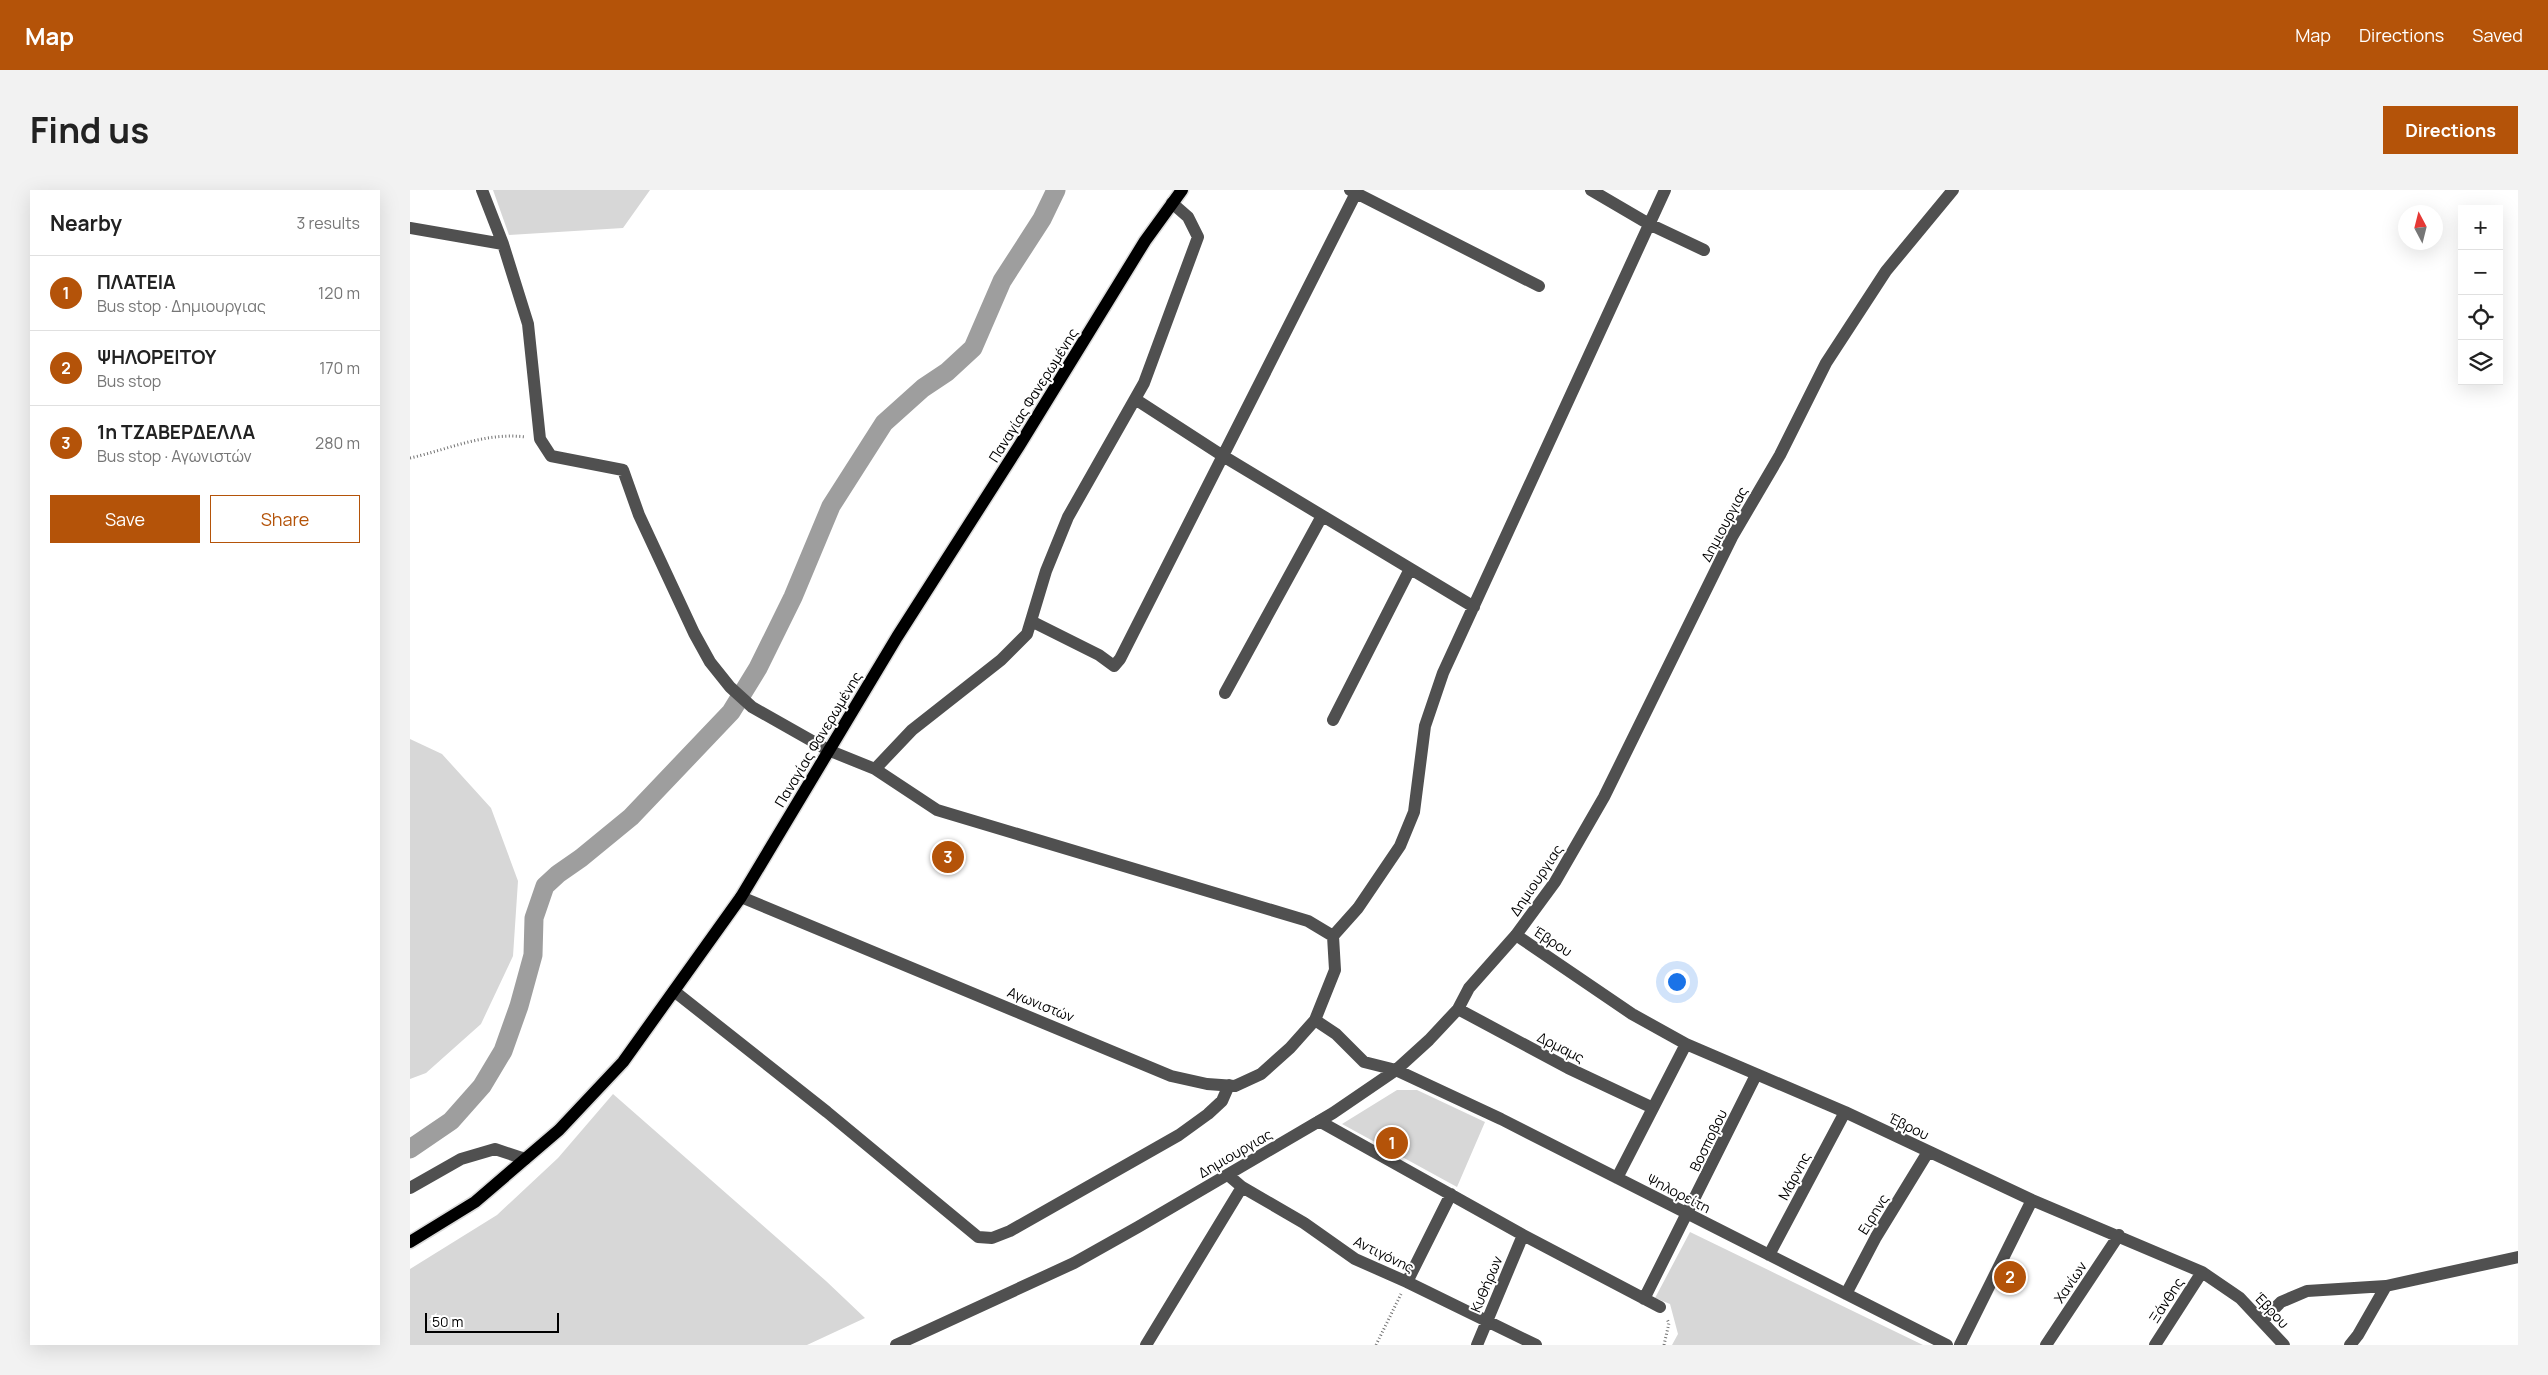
<!DOCTYPE html>
<meta charset="utf-8">
<style>
body{margin:0;font-family:Manrope,sans-serif;background:#f2f2f2;color:#222}
.controls{position:absolute;right:15px;top:15px;display:grid;overflow:hidden;border-radius:0px;box-shadow:0 5px 20px #0002}
.controls button{width:45px;height:45px;display:grid;place-items:center;padding:0;border:0;border-bottom:1px solid #e0e0e0;background:#fff;color:#222;font:25px sans-serif}
.compass{position:absolute;left:1988px;top:15px;width:45px;height:45px;border-radius:50%;background:#fff;box-shadow:0 5px 20px #0002;rotate:353deg}
.scale{position:absolute;left:15px;bottom:12px;width:134px;box-sizing:border-box;padding-left:5px;border:2px solid #000;border-top:0;font-size:14px;line-height:18px;white-space:nowrap;color:#000;-webkit-text-stroke:4px #fff;paint-order:stroke}
.you{position:absolute;left:1266px;top:791px;width:18px;height:18px;margin:-12px;border:4px solid #fff;border-radius:50%;background:#1a73e8;box-shadow:0 0 0 8px #1a73e833}
.badge{display:grid;place-items:center;width:32px;height:32px;border-radius:50%;background:#b45309;color:#fff;font-size:16px;font-weight:700}
.pin{position:absolute;translate:-50% -50%;border:2px solid #fff;box-shadow:0 1px 5px #0006}
.list{margin:0;padding:0;list-style:none}
h2{display:flex;justify-content:space-between;align-items:center;height:65px;margin:0;padding:0 20px;font-size:21px}
h2 small{font-size:16px;font-weight:400;color:#767676}
.list li{display:grid;grid-template-columns:32px 1fr auto;gap:15px;align-items:center;box-sizing:border-box;height:75px;padding:0 20px;border-top:1px solid #e0e0e0}
.list b{display:block;font-size:19px;white-space:nowrap}
.list p{margin:0;font-size:16px;white-space:nowrap;color:#767676}
.list em{font-size:16px;font-style:normal;color:#767676}
.actions{display:flex;gap:10px;padding:15px 20px}
.actions a{flex:1;padding:11px 0;border:1px solid #b45309;border-radius:0px;text-align:center;font-size:18px;color:#b45309}
.actions .main{background:#b45309;color:#fff}
.icon{flex:none;width:28px;height:28px;fill:none;stroke:currentColor;stroke-width:2;stroke-linecap:round;stroke-linejoin:round}
.map{position:relative;flex:none;width:2108px;height:1155px;overflow:hidden;border-radius:0px}
header{display:flex;align-items:center;gap:30px;box-sizing:border-box;height:70px;padding:0 25px;background:#b45309;color:#fff}
header strong{font-size:24px}
nav{display:flex;gap:28px;margin-inline-start:auto;font-size:18px}
.intro{display:flex;align-items:center;justify-content:space-between;box-sizing:border-box;height:120px;padding:0 30px}
h1{margin:0;font-size:35px}
.button{padding:12px 22px;border-radius:0px;background:#b45309;color:#fff;font-size:18px;font-weight:700}
main{display:flex;gap:30px;padding:0 30px}
aside{flex:1;background:#fff;border-radius:0px;box-shadow:0 5px 20px #0002}
.map>svg:first-child{display:block}
.green{fill:#d7d7d7}
.lines{fill:none;stroke-linecap:round;stroke-linejoin:round}
.canal{stroke:#9e9e9e;stroke-width:19}
.major-casing{stroke:#dbdbdb;stroke-width:15}
.path{stroke:#727272;stroke-width:3;stroke-dasharray:1 2.5;stroke-linecap:butt}
.minor{stroke:#505050;stroke-width:12}
.major{stroke:#000;stroke-width:12}
.labels{text-anchor:middle;dominant-baseline:central;stroke-width:4;stroke-linejoin:round;paint-order:stroke}
.street-label{font-size:14px;fill:#000;stroke:#fff}
</style>
<header>
<strong>Map</strong>
<nav><a>Map</a><a>Directions</a><a>Saved</a></nav>
</header>
<div class="intro"><h1>Find us</h1><a class="button">Directions</a></div>
<main>
<aside>
<h2>Nearby<small>3 results</small></h2>
<ul class="list">
<li><span class="badge">1</span><div><b>ΠΛΑΤΕΙΑ</b><p>Bus stop · Δημιουργιας</p></div><em>120 m</em></li>
<li><span class="badge">2</span><div><b>ΨΗΛΟΡΕΙΤΟΥ</b><p>Bus stop</p></div><em>170 m</em></li>
<li><span class="badge">3</span><div><b>1η ΤΖΑΒΕΡΔΕΛΛΑ</b><p>Bus stop · Αγωνιστών</p></div><em>280 m</em></li>
</ul>
<div class="actions"><a class="main">Save</a><a>Share</a></div>
</aside>
<div class="map">
<svg width="2108" height="1155" viewBox="0 0 2108 1155">
<rect width="100%" height="100%" fill="#fff"/>
<path class="green" d="M83,0H240L213,38L99,45Z
M0,549L32,564L81,618L108,691L103,766L71,834L16,883L0,889Z
M987,900H1007L1075,932L1047,997L932,934Z
M203,904L416,1091L455,1128L397,1155H0V1079L87,1025L148,968Z
M1280,1042L1513,1155H1262L1268,1144L1260,1114L1245,1108Z"/>
<g class="lines">
<path class="canal" d="M0,959L41,931L72,896L93,861L109,816L123,765L124,728L135,696L148,684L171,668L221,627L321,522L348,478L383,407L421,316L474,233L513,198L537,182L563,158L592,91L632,29L646,0"/>
<defs>
<path id="major" d="M0,1052L65,1012L149,940L213,872L331,707L487,447L609,256L735,51L772,0"/>
</defs>
<use href="#major" class="major-casing"/>
<path class="path" d="M0,268C40,259 75,242 116,247
M966,1155L991,1104
M1254,1155L1259,1133L1257,1129"/>
<path class="minor" d="M72,0L93,54L118,134L130,249L141,266L213,280L229,325L284,443L300,472L320,497L342,517L418,560L465,579L527,620L898,731L923,746L925,780L905,830L880,858L851,884L825,896L797,894L761,886L331,707
M940,0L1129,96
M1181,0L1239,34L1294,60
M0,38L93,54
M725,209L813,266L1064,417
M621,431L689,465L704,476L710,469L946,3
M815,503L912,326
M923,530L1000,379
M465,579L502,540L591,470L617,444L636,381L658,327L734,193L788,47L778,27L762,13
M1106,745L1222,824L1276,854L1435,922L1622,1010L1792,1082L1830,1108L1874,1155
M923,746L948,718L990,656L1004,622L1015,536L1033,483L1255,0
M264,801L417,922L568,1047L582,1048L600,1041L769,945L798,924L812,911L819,895
M1048,819L1158,878L1243,918
M905,830L926,844L954,872L986,880L1091,929L1537,1155
M909,931L1113,1045L1250,1117
M818,985L832,997L894,1033L945,1069L997,1092L1126,1155
M1207,988L1276,854
M0,998L51,969L85,959L115,969
M1359,1065L1435,922
M997,1092L1041,1004
M1436,1104L1466,1047L1518,962
M1234,1109L1346,885
M1852,1131L1871,1112L1897,1101L1976,1096L2108,1067
M486,1155L664,1073L728,1037L923,923L986,880L1019,850L1048,819L1059,798L1106,745L1145,692L1194,607L1322,347L1370,265L1416,173L1476,81L1543,0
M736,1155L832,997
M1067,1155L1113,1045
M1550,1155L1622,1010
M1636,1155L1709,1045
M1745,1155L1792,1082
M1940,1155L1948,1145L1976,1096"/>
<use href="#major" class="major"/>
</g>
<g class="labels">
<g class="street-label">
<text transform="translate(623 205) rotate(-58)">Παναγίας Φανερωμένης</text>
<text transform="translate(1314 334) rotate(-62)">Δημιουργιας</text>
<text transform="translate(408 549) rotate(-59)">Παναγίας Φανερωμένης</text>
<text transform="translate(1126 690) rotate(-56)">Δημιουργιας</text>
<text transform="translate(1143 751) rotate(33)">Έβρου</text>
<text transform="translate(631 814) rotate(22)">Αγωνιστών</text>
<text transform="translate(1151 857) rotate(27)">Δρμαμς</text>
<text transform="translate(1499 936) rotate(26)">Έβρου</text>
<text transform="translate(1298 950) rotate(-64)">Βοσποβου</text>
<text transform="translate(825 963) rotate(-30)">Δημιουργιας</text>
<text transform="translate(1384 986) rotate(-62)">Μάρνης</text>
<text transform="translate(1269 1003) rotate(27)">Ψηλορείτη</text>
<text transform="translate(1463 1024) rotate(-58)">Ειρηνς</text>
<text transform="translate(974 1064) rotate(26)">Αντιγόνης</text>
<text transform="translate(1660 1092) rotate(-56)">Χανίων</text>
<text transform="translate(1076 1094) rotate(-67)">Κυθήρων</text>
<text transform="translate(1756 1110) rotate(-57)">Ξάνθης</text>
<text transform="translate(1862 1120) rotate(47)">Έβρου</text>
</g>
</g>
</svg>
<div class="controls">
<button>+</button>
<button>−</button>
<button><svg class="icon" aria-label="locate" viewBox="0 0 24 24"><circle cx="12" cy="12" r="6"/><path d="M12 2v4M12 18v4M2 12h4M18 12h4"/></svg></button>
<button><svg class="icon" aria-label="layers" viewBox="0 0 24 24"><path d="M12 4l9 5-9 5-9-5zM3 14l9 5 9-5"/></svg></button>
</div>
<svg class="compass" viewBox="-18 -18 36 36"><path d="M0-13l5 13h-10z" fill="#e53935"/><path d="M0 13l5-13h-10z" fill="#767676"/></svg>
<div class="scale">50 m</div>
<div class="you"></div>
<div class="pin badge" style="left:982px;top:953px">1</div>
<div class="pin badge" style="left:1600px;top:1087px">2</div>
<div class="pin badge" style="left:538px;top:667px">3</div>
</div>
</main>
